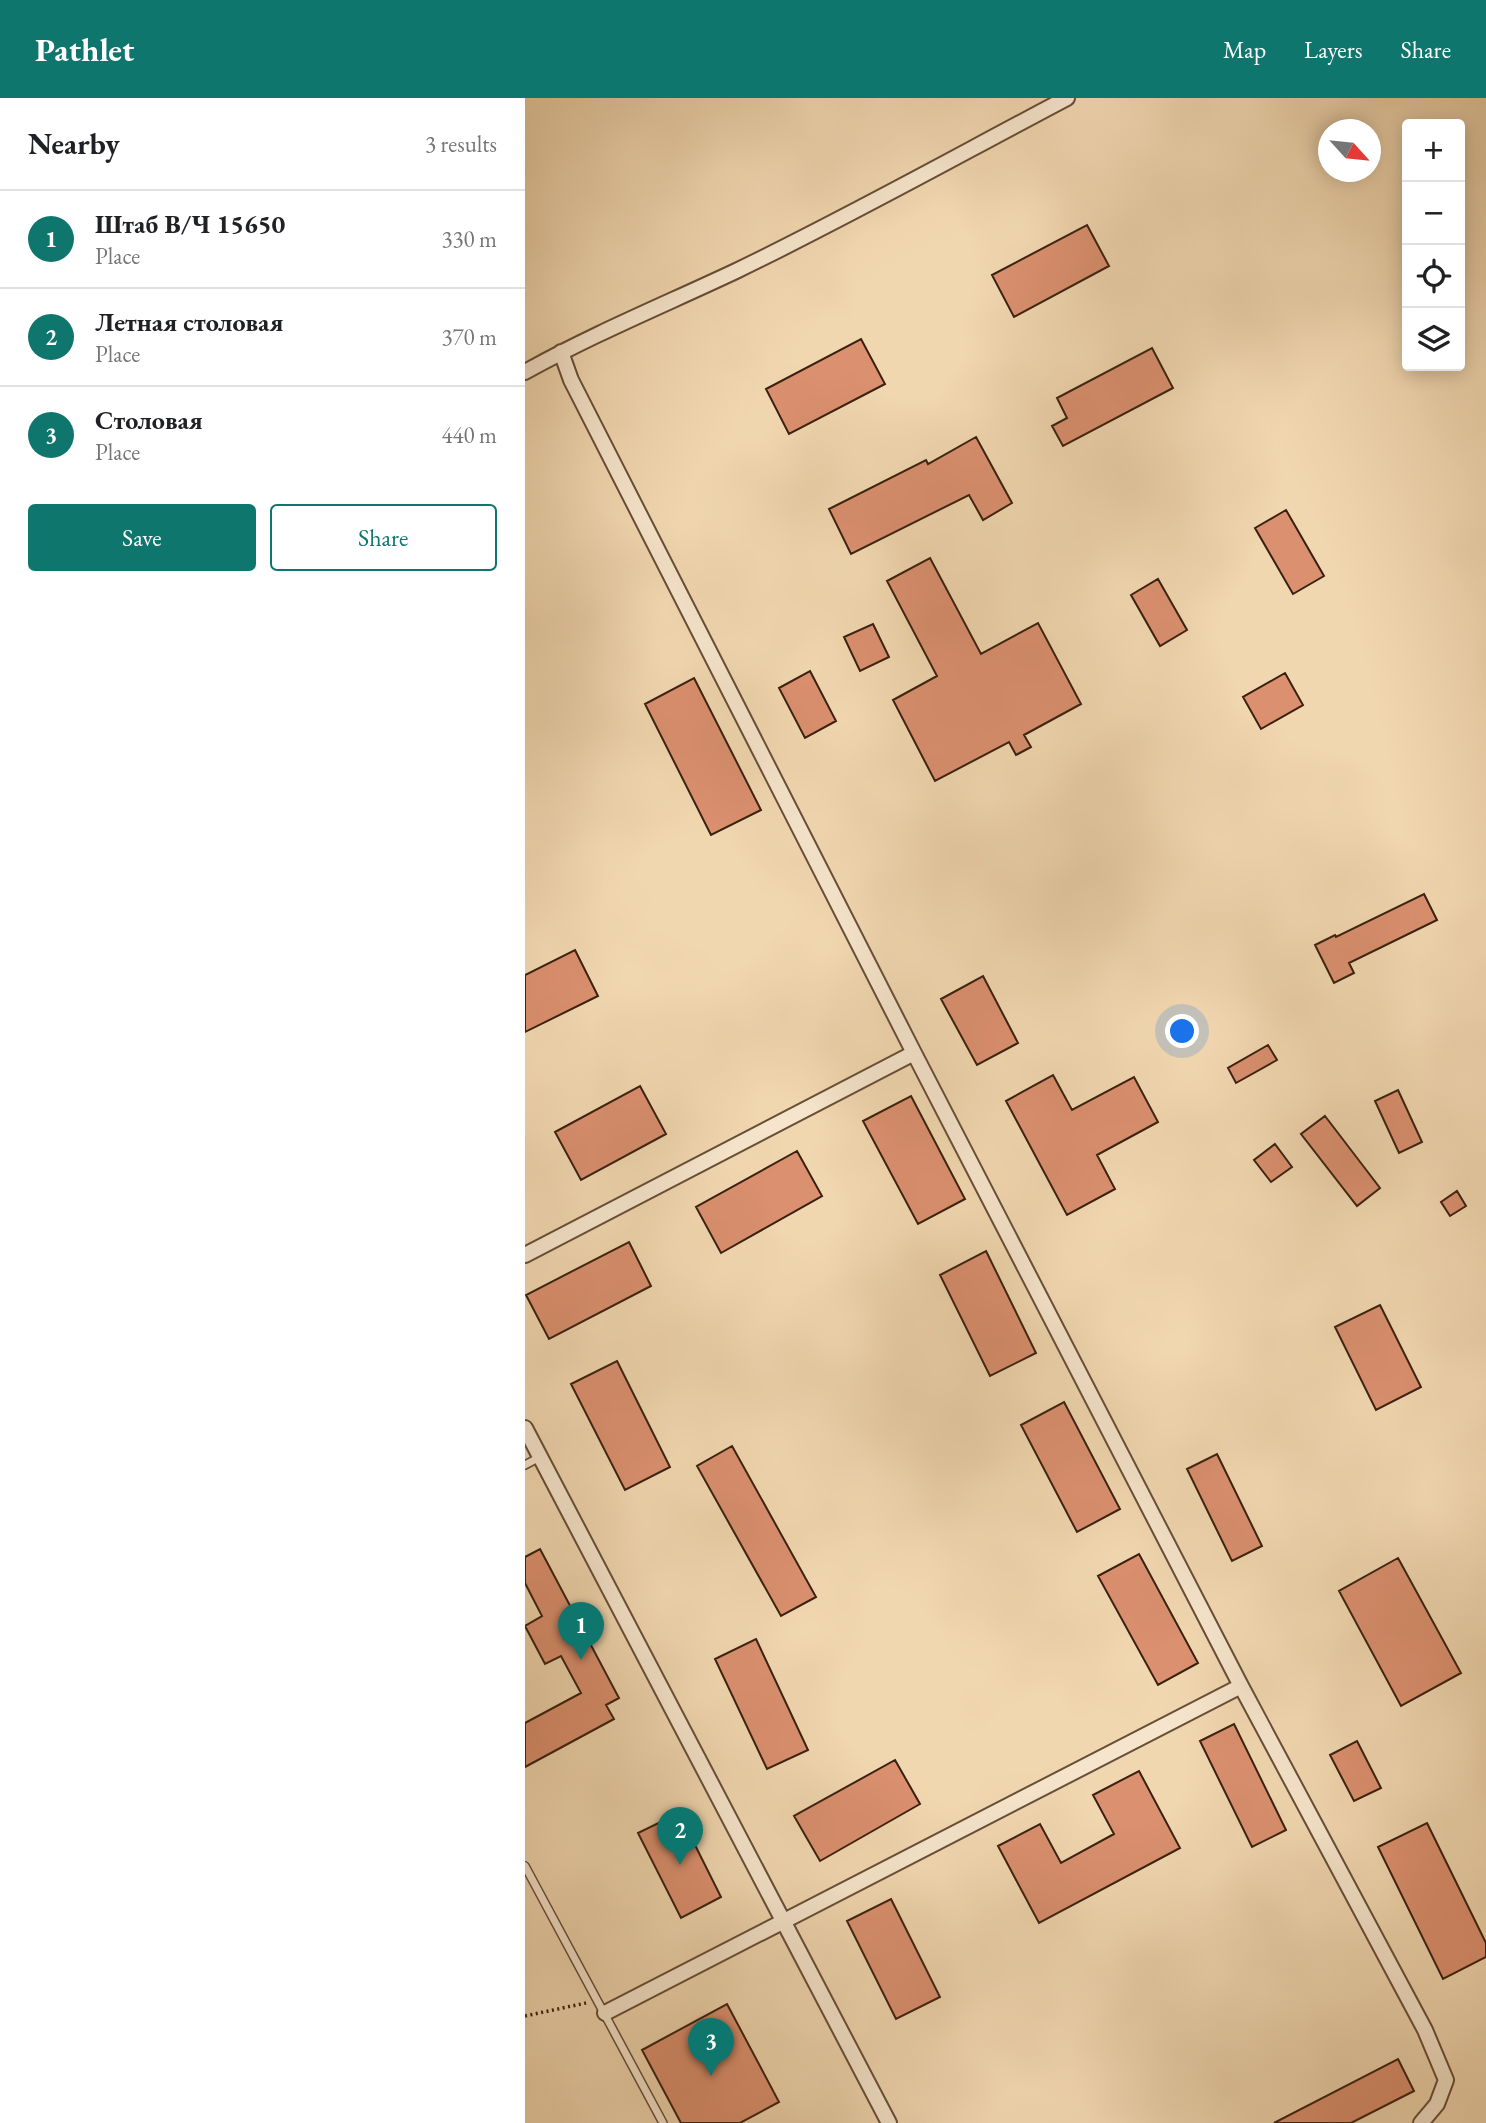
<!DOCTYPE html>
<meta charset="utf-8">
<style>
body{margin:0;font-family:"EB Garamond",serif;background:#f2f2f2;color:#202124}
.controls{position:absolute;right:21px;top:21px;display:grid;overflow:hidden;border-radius:7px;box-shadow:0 4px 18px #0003}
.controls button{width:63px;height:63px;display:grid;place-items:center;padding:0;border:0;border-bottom:2px solid #e0e0e0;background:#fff;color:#202124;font:35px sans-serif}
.compass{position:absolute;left:793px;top:21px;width:63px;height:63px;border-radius:50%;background:#fff;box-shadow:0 4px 18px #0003;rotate:117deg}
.you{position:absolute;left:658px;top:934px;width:24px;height:24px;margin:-18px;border:5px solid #fff;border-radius:50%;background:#1a73e8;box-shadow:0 0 0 10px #1a73e833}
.badge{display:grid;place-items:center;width:46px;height:46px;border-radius:50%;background:#0f766e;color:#fff;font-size:23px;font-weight:700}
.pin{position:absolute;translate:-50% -58px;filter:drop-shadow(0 2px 4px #0008)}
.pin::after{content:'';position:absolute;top:37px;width:24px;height:21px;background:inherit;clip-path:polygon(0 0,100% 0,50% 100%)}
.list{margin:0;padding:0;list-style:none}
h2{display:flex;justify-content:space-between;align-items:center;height:91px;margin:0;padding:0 28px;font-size:30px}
h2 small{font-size:23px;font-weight:400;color:#757577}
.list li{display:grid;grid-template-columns:46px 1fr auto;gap:21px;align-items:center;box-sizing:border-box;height:98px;padding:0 28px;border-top:2px solid #e0e0e0}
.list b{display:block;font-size:26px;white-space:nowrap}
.list p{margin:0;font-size:23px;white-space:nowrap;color:#757577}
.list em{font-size:23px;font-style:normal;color:#757577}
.actions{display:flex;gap:14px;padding:21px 28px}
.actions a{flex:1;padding:16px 0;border:2px solid #0f766e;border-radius:7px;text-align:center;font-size:24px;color:#0f766e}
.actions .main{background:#0f766e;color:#fff}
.icon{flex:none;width:38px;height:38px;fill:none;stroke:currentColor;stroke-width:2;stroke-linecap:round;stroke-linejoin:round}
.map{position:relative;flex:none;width:961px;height:2025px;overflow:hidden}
header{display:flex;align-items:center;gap:42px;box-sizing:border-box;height:98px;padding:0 35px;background:#0f766e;color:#fff}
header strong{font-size:33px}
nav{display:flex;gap:38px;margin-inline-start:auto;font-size:24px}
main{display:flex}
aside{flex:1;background:#fff}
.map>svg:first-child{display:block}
.building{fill:#db906f;stroke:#39200f;stroke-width:2}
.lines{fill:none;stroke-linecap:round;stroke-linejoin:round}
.service-casing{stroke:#674e37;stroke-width:10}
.minor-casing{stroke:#674e37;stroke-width:18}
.path{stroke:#39200f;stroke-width:3.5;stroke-dasharray:2 3.5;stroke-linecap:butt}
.service{stroke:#f6e5cc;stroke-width:7}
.minor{stroke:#f6e5cc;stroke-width:14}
</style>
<header>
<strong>Pathlet</strong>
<nav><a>Map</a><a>Layers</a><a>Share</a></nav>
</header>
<main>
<aside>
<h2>Nearby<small>3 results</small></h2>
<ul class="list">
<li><span class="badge">1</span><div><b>Штаб В/Ч 15650</b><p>Place</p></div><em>330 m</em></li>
<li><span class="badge">2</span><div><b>Летная столовая</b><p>Place</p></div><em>370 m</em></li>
<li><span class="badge">3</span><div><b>Столовая</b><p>Place</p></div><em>440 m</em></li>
</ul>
<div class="actions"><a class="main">Save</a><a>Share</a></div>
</aside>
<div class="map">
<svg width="961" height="2025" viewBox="0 0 961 2025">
<rect width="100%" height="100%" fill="#f1d7b0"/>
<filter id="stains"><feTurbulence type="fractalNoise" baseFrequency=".00286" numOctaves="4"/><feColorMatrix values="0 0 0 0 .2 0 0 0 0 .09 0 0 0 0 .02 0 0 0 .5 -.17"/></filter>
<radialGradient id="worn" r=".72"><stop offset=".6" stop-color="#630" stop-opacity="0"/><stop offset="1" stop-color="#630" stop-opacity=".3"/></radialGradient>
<path class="building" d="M562,127L584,168L489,219L467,177Z
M336,241L360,286L264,336L241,291Z
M627,250L648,290L538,348L527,328L542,320L532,300Z
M451,339L487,405L458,422L444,397L326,456L304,411L401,362L403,366Z
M761,412L799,478L768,496L730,430Z
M405,460L456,556L513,525L556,606L499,637L506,649L491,657L484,644L410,683L368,602L412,578L362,483Z
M633,481L662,532L635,548L606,497Z
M348,526L364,559L335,573L319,539Z
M285,573L311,623L280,640L254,590Z
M760,575L778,607L736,631L718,599Z
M169,580L236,712L186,737L120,606Z
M899,796L912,822L824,865L829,875L809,885L790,847L810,837L811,839Z
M50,852L73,898L0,934V877Z
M458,878L493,945L452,967L416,901Z
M743,947L752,962L711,985L703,970Z
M528,977L547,1012L609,979L633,1024L572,1057L590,1091L542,1117L481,1003Z
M115,988L141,1036L56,1082L30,1034Z
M873,992L897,1044L874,1055L850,1003Z
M386,998L440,1101L393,1126L338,1023Z
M800,1018L855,1090L832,1108L776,1036Z
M750,1046L767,1069L746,1084L729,1062Z
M272,1053L297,1098L196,1155L171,1109Z
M932,1093L941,1108L925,1118L916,1104Z
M104,1144L126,1188L24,1241L1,1197Z
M461,1153L511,1255L465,1278L415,1177Z
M855,1207L896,1289L851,1312L810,1229Z
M92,1263L145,1369L100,1392L46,1286Z
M539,1304L595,1411L552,1434L496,1327Z
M207,1348L291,1499L256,1518L172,1368Z
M692,1356L737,1448L707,1463L662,1371Z
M15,1451L94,1600L81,1607L89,1621L0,1669V1625L56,1595L36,1558L20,1566L0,1528L17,1518L0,1485V1459Z
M614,1456L673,1565L633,1587L573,1478Z
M873,1460L936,1575L876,1608L814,1493Z
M231,1541L283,1652L242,1671L190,1561Z
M709,1626L761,1732L727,1749L675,1643Z
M832,1643L856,1690L829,1703L805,1657Z
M370,1662L395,1706L295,1763L269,1718Z
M614,1673L655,1750L514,1825L473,1748L515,1726L536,1765L589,1736L568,1697Z
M154,1715L196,1799L156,1820L113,1735Z
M902,1725L961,1845V1859L918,1881L853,1749Z
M366,1801L415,1899L371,1921L322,1823Z
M202,1906L254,2004L215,2025H156L117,1952Z
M873,1961L889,1993L826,2025H749Z"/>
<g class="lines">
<defs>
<path id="service" d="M0,1367L15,1359
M0,1768L138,2025"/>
<path id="minor" d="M36,254L46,282L389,955L716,1588L900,1932L921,1982L912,2006L896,2025
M0,274C68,236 141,206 211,173C323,119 432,58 542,0
M0,1157L389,955
M0,1330L364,2025
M80,1915L716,1588"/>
</defs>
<use href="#service" class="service-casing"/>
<use href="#minor" class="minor-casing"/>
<path class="path" d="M0,1918L61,1905"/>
<use href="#service" class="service"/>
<use href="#minor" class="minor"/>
</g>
<rect width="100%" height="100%" filter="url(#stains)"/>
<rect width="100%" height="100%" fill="url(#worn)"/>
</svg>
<div class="controls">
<button>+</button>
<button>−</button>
<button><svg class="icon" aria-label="locate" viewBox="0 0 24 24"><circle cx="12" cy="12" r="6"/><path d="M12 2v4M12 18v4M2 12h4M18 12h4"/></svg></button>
<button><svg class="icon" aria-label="layers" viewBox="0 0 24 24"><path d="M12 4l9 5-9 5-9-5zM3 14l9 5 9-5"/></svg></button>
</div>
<svg class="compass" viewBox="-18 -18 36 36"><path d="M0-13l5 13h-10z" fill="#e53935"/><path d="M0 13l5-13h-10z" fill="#757577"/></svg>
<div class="you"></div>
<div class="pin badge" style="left:56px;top:1562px">1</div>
<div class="pin badge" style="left:155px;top:1767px">2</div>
<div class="pin badge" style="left:186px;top:1978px">3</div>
</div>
</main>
